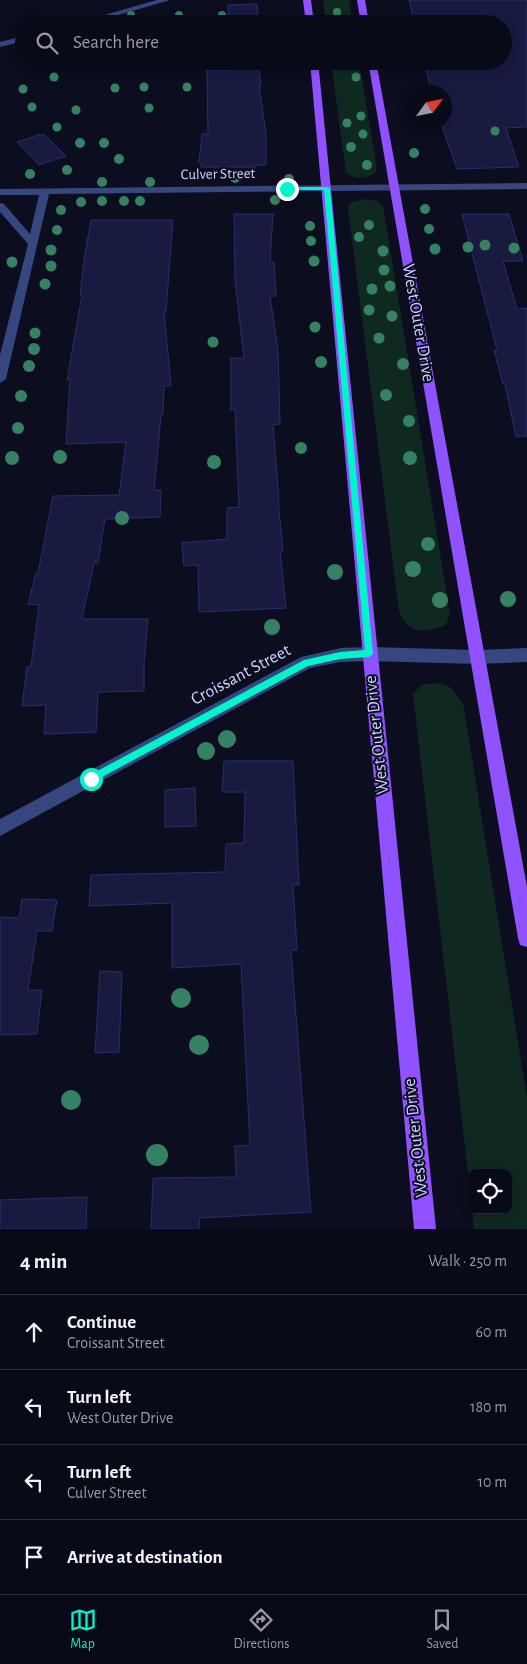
<!DOCTYPE html>
<meta charset="utf-8">
<style>
body{margin:0;font-family:"Alegreya Sans",sans-serif;background:#121320;color:#f1f3f6}
.controls{position:absolute;right:15px;bottom:15px;display:grid;overflow:hidden;border-radius:10px;box-shadow:0 2px 8px #0003}
.controls button{width:45px;height:45px;display:grid;place-items:center;padding:0;border:0;border-bottom:1px solid #292b36;background:#090a17;color:#f1f3f6;font:25px sans-serif}
.compass{position:absolute;left:407px;top:85px;width:45px;height:45px;border-radius:50%;background:#090a17;box-shadow:0 2px 8px #0003;rotate:57deg}
.stop{position:absolute;width:15px;height:15px;margin:-11px;border:4px solid #00f5cc;border-radius:50%;background:#fff}
.stop.end{background:#00f5cc;border-color:#fff;box-shadow:0 1px 5px #0008}
.list{margin:0;padding:0;list-style:none}
h2{display:flex;justify-content:space-between;align-items:center;height:65px;margin:0;padding:0 20px;font-size:21px}
h2 small{font-size:16px;font-weight:400;color:#999aa1}
.list li{display:grid;grid-template-columns:32px 1fr auto;gap:15px;align-items:center;box-sizing:border-box;height:75px;padding:0 20px;border-top:1px solid #292b36}
.list b{display:block;font-size:19px;white-space:nowrap}
.list p{margin:0;font-size:16px;white-space:nowrap;color:#999aa1}
.list em{font-size:16px;font-style:normal;color:#999aa1}
.icon{flex:none;width:28px;height:28px;fill:none;stroke:currentColor;stroke-width:2;stroke-linecap:round;stroke-linejoin:round}
.map{position:relative;flex:none;width:527px;height:1229px;overflow:hidden}
.search{position:absolute;background:#090a17;box-shadow:0 2px 8px #0003;left:15px;right:15px;top:15px;height:55px;display:flex;align-items:center;gap:12px;box-sizing:border-box;padding:0 18px;border-radius:28px;color:#999aa1;font-size:19px}
.sheet{height:365px;background:#090a17}
nav{display:flex;justify-content:space-around;align-items:center;box-sizing:border-box;height:70px;border-top:1px solid #292b36;background:#090a17;font-size:14px;color:#999aa1}
nav a{display:grid;justify-items:center;gap:2px}
nav .on{color:#00f5cc}
.map>svg:first-child{display:block}
.green{fill:#0f2921}
.building{fill:#181a40;stroke:#292e6c}
.lines{fill:none;stroke-linecap:round;stroke-linejoin:round}
.minor{fill:#36467f;fill-rule:evenodd}
.major{fill:#9051ff;fill-rule:evenodd}
.tree{fill:#348262}
.route{fill:#00f5cc}
.labels{text-anchor:middle;dominant-baseline:central;stroke-width:4;stroke-linejoin:round;paint-order:stroke}
.far-street-label{font-size:15px;fill:#cad2ff;stroke:#0c0e1f}
.street-label{font-size:18px;fill:#cad2ff;stroke:#0c0e1f}
</style>
<div class="map">
<svg width="527" height="1229" viewBox="0 0 527 1229">
<rect width="100%" height="100%" fill="#0c0e1f"/>
<path class="green" d="M323,0H349L353,24H326Z
M331,61H359L377,168L375,173C365,179 356,179 346,173Z
M366,199L377,201L383,206L450,614L446,625C426,633 407,634 399,611L348,208L351,202Z
M438,683L450,687L463,703L527,1098V1229H474L472,1210H508V1173H471V1199L413,693L424,684Z"/>
<path class="building" d="M409,0H527V127L506,128L519,167L457,169L442,126H440L439,122H444V92H432L424,61H503V24H415Z
M257,4L258,24H229L228,5Z
M231,61H261V70H259L261,85H259L266,135V165H256V167H201V162H199L202,134H208L207,70H231Z
M38,135H45L66,156L39,165L17,142Z
M234,214H273L270,262H274L276,296H270L278,350L280,424L273,425L279,500H278L283,550L280,551L286,608L199,612L198,565L184,566L182,543L227,539V508L239,507L235,409L231,410V358H244L235,280Z
M462,214H509L523,261H503L517,309L527,308V436L516,437L505,384H503L494,350H497Z
M91,220H173L166,311H164L171,386H164L163,415H161L154,490H161L160,517L105,519L98,563H94L82,619H148L144,663V691L98,692L96,732L44,734L46,705L22,706L27,667H31L39,605L28,604L36,573H38L53,496L119,495L126,442L66,444L70,379L67,380L82,295H80L84,260Z
M224,761H293L299,885H293L297,950H291L311,1212L200,1218L199,1229H151L153,1178L236,1177L235,1146L250,1145L241,964L172,968V903L89,906L91,875L225,872L226,844L244,843L245,792H222Z
M195,788L196,826L165,827V790Z
M22,899L57,900L52,931H37L28,990H42L37,1034L0,1035V917L19,918Z
M100,971L122,972L119,1052L95,1053Z
M87,1197L86,1229H0V1200Z"/>
<g class="lines">
<path class="minor" d="M157,0H170L87,24H73Z
M24,36V41L0,47V42Z
M527,183V189L49,194L6,379L0,383V355L28,244L0,212V203L4,204L30,234L39,195H0V189Z
M369,647L477,650L527,648V662L477,664L369,661L341,662L310,668L0,836V819L301,657L341,648Z"/>
<path class="major" d="M303,0H311L314,24H306Z
M357,0H365L369,24H361Z
M310,61H318L436,1229H414Z
M368,61H376L527,887V947L520,945L518,938Z"/>
</g>
<g class="tree">
<circle cx="337" cy="12" r="4"/>
<circle cx="131" cy="15" r="4"/>
<circle cx="179" cy="15" r="4"/>
<circle cx="222" cy="15" r="4"/>
<circle cx="54" cy="77" r="4.5"/>
<circle cx="356" cy="77" r="4.5"/>
<circle cx="144" cy="87" r="4.5"/>
<circle cx="187" cy="87" r="4.5"/>
<circle cx="115" cy="88" r="4.5"/>
<circle cx="23" cy="89" r="4.5"/>
<circle cx="32" cy="107" r="4.5"/>
<circle cx="149" cy="108" r="4.5"/>
<circle cx="76" cy="110" r="4.5"/>
<circle cx="361" cy="116" r="4.5"/>
<circle cx="347" cy="123" r="4.5"/>
<circle cx="57" cy="127" r="4.5"/>
<circle cx="495" cy="131" r="4.5"/>
<circle cx="363" cy="134" r="4.5"/>
<circle cx="80" cy="143" r="5"/>
<circle cx="104" cy="143" r="5"/>
<circle cx="351" cy="147" r="5"/>
<circle cx="414" cy="153" r="5"/>
<circle cx="119" cy="159" r="5"/>
<circle cx="367" cy="165" r="5"/>
<circle cx="67" cy="170" r="5"/>
<circle cx="30" cy="174" r="5"/>
<circle cx="235" cy="178" r="5"/>
<circle cx="289" cy="179" r="5"/>
<circle cx="102" cy="182" r="5"/>
<circle cx="150" cy="182" r="5"/>
<circle cx="275" cy="200" r="5"/>
<circle cx="102" cy="201" r="5"/>
<circle cx="124" cy="201" r="5"/>
<circle cx="140" cy="201" r="5"/>
<circle cx="81" cy="202" r="5"/>
<circle cx="425" cy="209" r="5"/>
<circle cx="61" cy="210" r="5"/>
<circle cx="369" cy="225" r="5"/>
<circle cx="310" cy="226" r="5"/>
<circle cx="429" cy="229" r="5"/>
<circle cx="57" cy="230" r="5"/>
<circle cx="359" cy="237" r="5"/>
<circle cx="311" cy="241" r="5"/>
<circle cx="485" cy="245" r="5.5"/>
<circle cx="468" cy="247" r="5.5"/>
<circle cx="514" cy="248" r="5.5"/>
<circle cx="435" cy="249" r="5.5"/>
<circle cx="51" cy="250" r="5.5"/>
<circle cx="383" cy="251" r="5.5"/>
<circle cx="314" cy="261" r="5.5"/>
<circle cx="12" cy="262" r="5.5"/>
<circle cx="51" cy="266" r="5.5"/>
<circle cx="384" cy="270" r="5.5"/>
<circle cx="45" cy="284" r="5.5"/>
<circle cx="390" cy="286" r="5.5"/>
<circle cx="372" cy="289" r="5.5"/>
<circle cx="369" cy="310" r="5.5"/>
<circle cx="392" cy="316" r="5.5"/>
<circle cx="315" cy="327" r="5.5"/>
<circle cx="35" cy="333" r="5.5"/>
<circle cx="379" cy="338" r="5.5"/>
<circle cx="213" cy="342" r="5.5"/>
<circle cx="34" cy="349" r="6"/>
<circle cx="321" cy="362" r="6"/>
<circle cx="403" cy="364" r="6"/>
<circle cx="29" cy="366" r="6"/>
<circle cx="386" cy="395" r="6"/>
<circle cx="21" cy="396" r="6"/>
<circle cx="409" cy="421" r="6"/>
<circle cx="18" cy="428" r="6"/>
<circle cx="301" cy="448" r="6"/>
<circle cx="60" cy="457" r="7"/>
<circle cx="12" cy="458" r="7"/>
<circle cx="410" cy="458" r="7"/>
<circle cx="214" cy="462" r="7"/>
<circle cx="122" cy="518" r="7"/>
<circle cx="428" cy="544" r="7"/>
<circle cx="413" cy="569" r="8"/>
<circle cx="335" cy="572" r="8"/>
<circle cx="508" cy="599" r="8"/>
<circle cx="440" cy="600" r="8"/>
<circle cx="272" cy="627" r="8"/>
<circle cx="227" cy="739" r="9"/>
<circle cx="206" cy="751" r="9"/>
<circle cx="181" cy="998" r="10"/>
<circle cx="199" cy="1045" r="10"/>
<circle cx="71" cy="1100" r="10"/>
<circle cx="157" cy="1155" r="11"/>
</g>
<path class="route" d="M285,187H327L330,188L373,654L369,657L340,659L308,666L91,783L86,779L88,776L304,660L340,652L365,650L324,190H287Z"/>
<g class="labels">
<g class="far-street-label">
<text transform="translate(218 174) rotate(-1)">Culver Street</text>
</g>
<g class="street-label">
<text transform="translate(418 323) rotate(80)">West Outer Drive</text>
<text transform="translate(241 675) rotate(-28)">Croissant Street</text>
<text transform="translate(377 735) rotate(-96)">West Outer Drive</text>
<text transform="translate(416 1138) rotate(-96)">West Outer Drive</text>
</g>
</g>
</svg>
<div class="controls">
<button><svg class="icon" aria-label="locate" viewBox="0 0 24 24"><circle cx="12" cy="12" r="6"/><path d="M12 2v4M12 18v4M2 12h4M18 12h4"/></svg></button>
</div>
<svg class="compass" viewBox="-18 -18 36 36"><path d="M0-13l5 13h-10z" fill="#e53935"/><path d="M0 13l5-13h-10z" fill="#999aa1"/></svg>
<div class="stop" style="left:91px;top:779px"></div>
<div class="stop end" style="left:287px;top:189px"></div>
<div class="search"><svg class="icon" aria-label="search" viewBox="0 0 24 24"><circle cx="10" cy="10" r="6"/><path d="M15 15l6 6"/></svg>Search here</div>
</div>
<section class="sheet">
<h2>4 min<small>Walk · 250 m</small></h2>
<ul class="list">
<li><svg class="icon" aria-label="ahead" viewBox="0 0 24 24"><path d="M12 20V5M6 11l6-6 6 6"/></svg><div><b>Continue</b><p>Croissant Street</p></div><em>60 m</em></li>
<li><svg class="icon" aria-label="left" viewBox="0 0 24 24"><path d="M17 20v-9H6M10 6l-5 5 5 5"/></svg><div><b>Turn left</b><p>West Outer Drive</p></div><em>180 m</em></li>
<li><svg class="icon" aria-label="left" viewBox="0 0 24 24"><path d="M17 20v-9H6M10 6l-5 5 5 5"/></svg><div><b>Turn left</b><p>Culver Street</p></div><em>10 m</em></li>
<li><svg class="icon" aria-label="arrive" viewBox="0 0 24 24"><path d="M6 21V4h12l-3 4 3 4H6"/></svg><div><b>Arrive at destination</b></div></li>
</ul>
</section>
<nav>
<a class="on"><svg class="icon" aria-label="map" viewBox="0 0 24 24"><path d="M3 6l6-2 6 2 6-2v14l-6 2-6-2-6 2zM9 4v14M15 6v14"/></svg>Map</a>
<a><svg class="icon" aria-label="directions" viewBox="0 0 24 24"><path d="M12 3l9 9-9 9-9-9zM9 14v-3h6M13 9l2 2-2 2"/></svg>Directions</a>
<a><svg class="icon" aria-label="saved" viewBox="0 0 24 24"><path d="M7 4h10v16l-5-4-5 4z"/></svg>Saved</a>
</nav>
